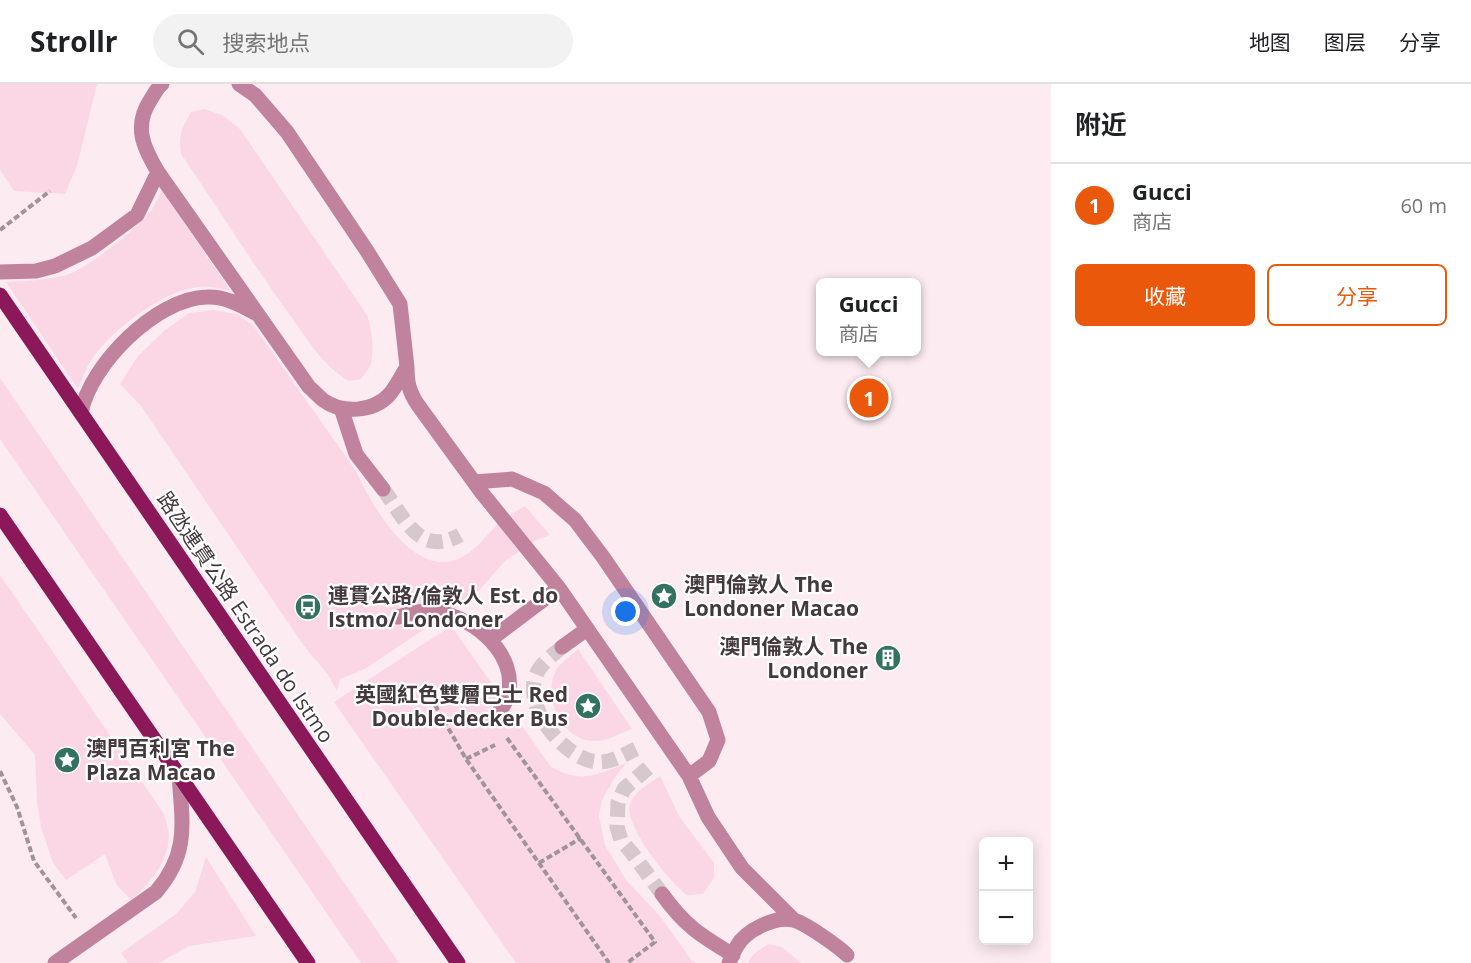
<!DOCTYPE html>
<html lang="zh">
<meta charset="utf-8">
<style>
body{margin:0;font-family:"Open Sans","Noto Sans SC",sans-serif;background:#f2f2f2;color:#202124}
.controls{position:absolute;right:18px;bottom:18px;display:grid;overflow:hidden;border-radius:9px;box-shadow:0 3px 15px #0003}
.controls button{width:54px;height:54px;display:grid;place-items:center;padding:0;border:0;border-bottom:2px solid #e0e0e0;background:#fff;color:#202124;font:30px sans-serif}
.you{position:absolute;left:626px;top:528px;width:21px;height:21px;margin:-15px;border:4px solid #fff;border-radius:50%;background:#1a73e8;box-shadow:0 0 0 9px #1a73e833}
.badge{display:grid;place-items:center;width:39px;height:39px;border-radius:50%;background:#ea580c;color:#fff;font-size:20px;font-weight:700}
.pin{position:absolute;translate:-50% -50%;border:3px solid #fff;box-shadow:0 2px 6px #0006}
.popup{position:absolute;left:816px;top:194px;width:105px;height:78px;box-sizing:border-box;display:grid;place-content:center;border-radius:9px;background:#fff;filter:drop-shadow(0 2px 4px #0005);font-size:20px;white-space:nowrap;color:#757577}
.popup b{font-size:22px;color:#202124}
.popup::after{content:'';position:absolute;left:50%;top:100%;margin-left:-12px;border:12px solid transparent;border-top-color:#fff}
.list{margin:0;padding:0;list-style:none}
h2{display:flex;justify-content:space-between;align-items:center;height:78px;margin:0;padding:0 24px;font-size:26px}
h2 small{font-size:20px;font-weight:400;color:#757577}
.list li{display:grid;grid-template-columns:39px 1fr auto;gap:18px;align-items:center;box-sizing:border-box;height:84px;padding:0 24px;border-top:2px solid #e0e0e0}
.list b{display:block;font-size:22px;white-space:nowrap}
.list p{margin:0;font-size:20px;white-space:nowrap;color:#757577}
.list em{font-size:20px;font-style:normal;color:#757577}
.actions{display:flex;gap:12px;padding:18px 24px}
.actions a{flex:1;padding:14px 0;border:2px solid #ea580c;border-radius:9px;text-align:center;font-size:21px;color:#ea580c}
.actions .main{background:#ea580c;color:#fff}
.icon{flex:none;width:33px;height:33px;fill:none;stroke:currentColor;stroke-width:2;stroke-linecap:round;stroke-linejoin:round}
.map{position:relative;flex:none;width:1051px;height:879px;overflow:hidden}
header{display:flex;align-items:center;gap:36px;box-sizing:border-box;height:84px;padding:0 30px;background:#fff;border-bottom:2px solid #e0e0e0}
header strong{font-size:28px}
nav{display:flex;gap:33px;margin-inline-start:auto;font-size:21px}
.search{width:420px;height:54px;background:#f2f2f2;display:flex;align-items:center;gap:15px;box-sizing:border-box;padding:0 21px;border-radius:33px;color:#757577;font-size:22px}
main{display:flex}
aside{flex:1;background:#fff}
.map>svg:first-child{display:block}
.green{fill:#fbd7e5}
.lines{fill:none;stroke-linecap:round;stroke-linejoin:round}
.minor-tunnel{stroke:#d7c8ce;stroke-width:15;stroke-dasharray:15 8;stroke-linecap:butt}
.path{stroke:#a19499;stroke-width:4;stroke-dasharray:6 3;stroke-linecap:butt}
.minor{stroke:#c1829d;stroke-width:15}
.major{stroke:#8b1959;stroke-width:15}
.labels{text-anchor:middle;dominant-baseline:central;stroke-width:4.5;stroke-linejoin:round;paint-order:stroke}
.poi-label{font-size:21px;font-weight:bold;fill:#443a3e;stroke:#fff;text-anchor:start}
.street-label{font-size:21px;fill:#443a3e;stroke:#fff}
</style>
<header>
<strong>Strollr</strong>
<div class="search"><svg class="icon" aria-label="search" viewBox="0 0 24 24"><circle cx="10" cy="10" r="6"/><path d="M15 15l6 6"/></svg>搜索地点</div>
<nav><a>地图</a><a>图层</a><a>分享</a></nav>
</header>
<main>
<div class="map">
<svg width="1051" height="879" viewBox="0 0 1051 879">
<rect width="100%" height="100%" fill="#fcecf2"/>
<path class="green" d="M0,0H97L77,82L65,110L14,107L0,86Z
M204,25L222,31L240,45L367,231C372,245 375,268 370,282C368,286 364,291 361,295L349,297C325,284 310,259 294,237C255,183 219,126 181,70C178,50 182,45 191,28Z
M162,106L230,206C220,205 208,201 198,203C162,207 112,246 92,275C86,284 82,295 78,305L6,198C26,197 47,196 66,191C89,184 136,145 151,127C155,121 158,113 162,106Z
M213,226L237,230L253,241L356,387C371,421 415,497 460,474C481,463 485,451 501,437C508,431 517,427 525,422L550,451L537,456L505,477L475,511L365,585L340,595L337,607L329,592L304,562L141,322L120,300L138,272L165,246L189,229Z
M0,294L399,879H361L0,355Z
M0,491L164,730C166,737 169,746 169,753C168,779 149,800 131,816L116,800L105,770L66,796L53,779L41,743L37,718L35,671L0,630Z
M451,542L551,683C582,700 596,691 626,679L614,695L602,716L599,732L605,761L626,796L660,832L692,877L696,879H516L334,618Z
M578,565L632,645C622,648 608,657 597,657C563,659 543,616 555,588C558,580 571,572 578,565Z
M660,692L679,732L714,779V794L703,810L687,811C670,798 620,739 631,717C637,706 650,699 660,692Z
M206,773L256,852L189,862L159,879H128L121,869L176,830L195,808Z
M768,860L782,863L801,879H748C751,870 761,865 768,860Z"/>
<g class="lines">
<path class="minor-tunnel" d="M383,405C404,433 419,474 460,451
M562,563C552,572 539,580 535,594C525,626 565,675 597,678C611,679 623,671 636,665
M648,684L624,705L618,719L617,743L621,756L632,769L662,810"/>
<path class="path" d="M0,146L50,107
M435,621L466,675L609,879
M507,654L655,858L627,879
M466,675L495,661
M0,687L17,723L34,777L76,834
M539,779L581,754"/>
<path class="minor" d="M162,0C157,4 155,9 151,15C133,42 143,63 158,88L309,303C314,307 318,312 323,316C342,330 373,328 389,311C396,303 401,292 407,283L400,220L367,167L287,48L255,11L239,0
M0,188L36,187L55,182L92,164L137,131L158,88
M407,283C407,298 409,308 418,321L482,409L559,504L689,692L708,733L742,784L794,836
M341,324L356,370L383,405
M81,329C90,281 156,214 207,213C224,212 241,221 255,229
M474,398L512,395L544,409L575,436L603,473L709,628L718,656L709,677L689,692
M398,533C411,529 425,525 439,528C476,535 518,571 508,612C506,620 498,628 494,635
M490,556L559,504
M562,563L587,545
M662,810C685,842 700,851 733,871
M55,879L156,808C190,769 182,738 179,691
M729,879C731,874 734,867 737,862C746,846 775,832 793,836C804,838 839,863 847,871"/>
<path class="major" d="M0,211L458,879
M0,431L308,879"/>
</g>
<defs>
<symbol id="sight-disc" viewBox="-11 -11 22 22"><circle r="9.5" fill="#337260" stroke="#fff"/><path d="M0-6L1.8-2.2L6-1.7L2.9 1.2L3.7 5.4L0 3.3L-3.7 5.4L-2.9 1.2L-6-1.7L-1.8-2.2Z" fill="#fff"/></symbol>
<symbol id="bus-disc" viewBox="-11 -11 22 22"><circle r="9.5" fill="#337260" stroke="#fff"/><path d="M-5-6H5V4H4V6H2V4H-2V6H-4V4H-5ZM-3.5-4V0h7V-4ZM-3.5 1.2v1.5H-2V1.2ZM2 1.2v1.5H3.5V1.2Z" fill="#fff"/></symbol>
<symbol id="building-disc" viewBox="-11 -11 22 22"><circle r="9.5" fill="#337260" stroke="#fff"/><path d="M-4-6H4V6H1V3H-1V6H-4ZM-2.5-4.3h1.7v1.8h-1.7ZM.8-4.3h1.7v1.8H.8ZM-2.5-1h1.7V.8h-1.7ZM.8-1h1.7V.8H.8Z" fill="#fff"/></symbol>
</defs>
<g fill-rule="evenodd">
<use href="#sight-disc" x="649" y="497" width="30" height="30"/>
<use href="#bus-disc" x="293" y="508" width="30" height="30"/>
<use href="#building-disc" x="873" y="559" width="30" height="30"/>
<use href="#sight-disc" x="573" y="607" width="30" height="30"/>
<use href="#sight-disc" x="52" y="661" width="30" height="30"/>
</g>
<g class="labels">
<g class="poi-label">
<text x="684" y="500">澳門倫敦人 The<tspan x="684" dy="24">Londoner Macao</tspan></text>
<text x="328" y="511">連貫公路/倫敦人 Est. do<tspan x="328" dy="24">Istmo/ Londoner</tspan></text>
<text x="868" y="562" text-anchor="end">澳門倫敦人 The<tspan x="868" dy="24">Londoner</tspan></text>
<text x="568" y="610" text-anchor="end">英國紅色雙層巴士 Red<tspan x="568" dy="24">Double-decker Bus</tspan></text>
<text x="86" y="664">澳門百利宮 The<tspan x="86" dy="24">Plaza Macao</tspan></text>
</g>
<g class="street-label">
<text transform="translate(246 533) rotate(56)">路氹連貫公路 Estrada do Istmo</text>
</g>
</g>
</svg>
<div class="controls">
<button>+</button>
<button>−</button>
</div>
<div class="you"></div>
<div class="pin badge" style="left:869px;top:314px">1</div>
<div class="popup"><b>Gucci</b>商店</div>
</div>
<aside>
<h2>附近<small></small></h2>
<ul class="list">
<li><span class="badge">1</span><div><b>Gucci</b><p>商店</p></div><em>60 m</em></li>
</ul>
<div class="actions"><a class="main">收藏</a><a>分享</a></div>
</aside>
</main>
